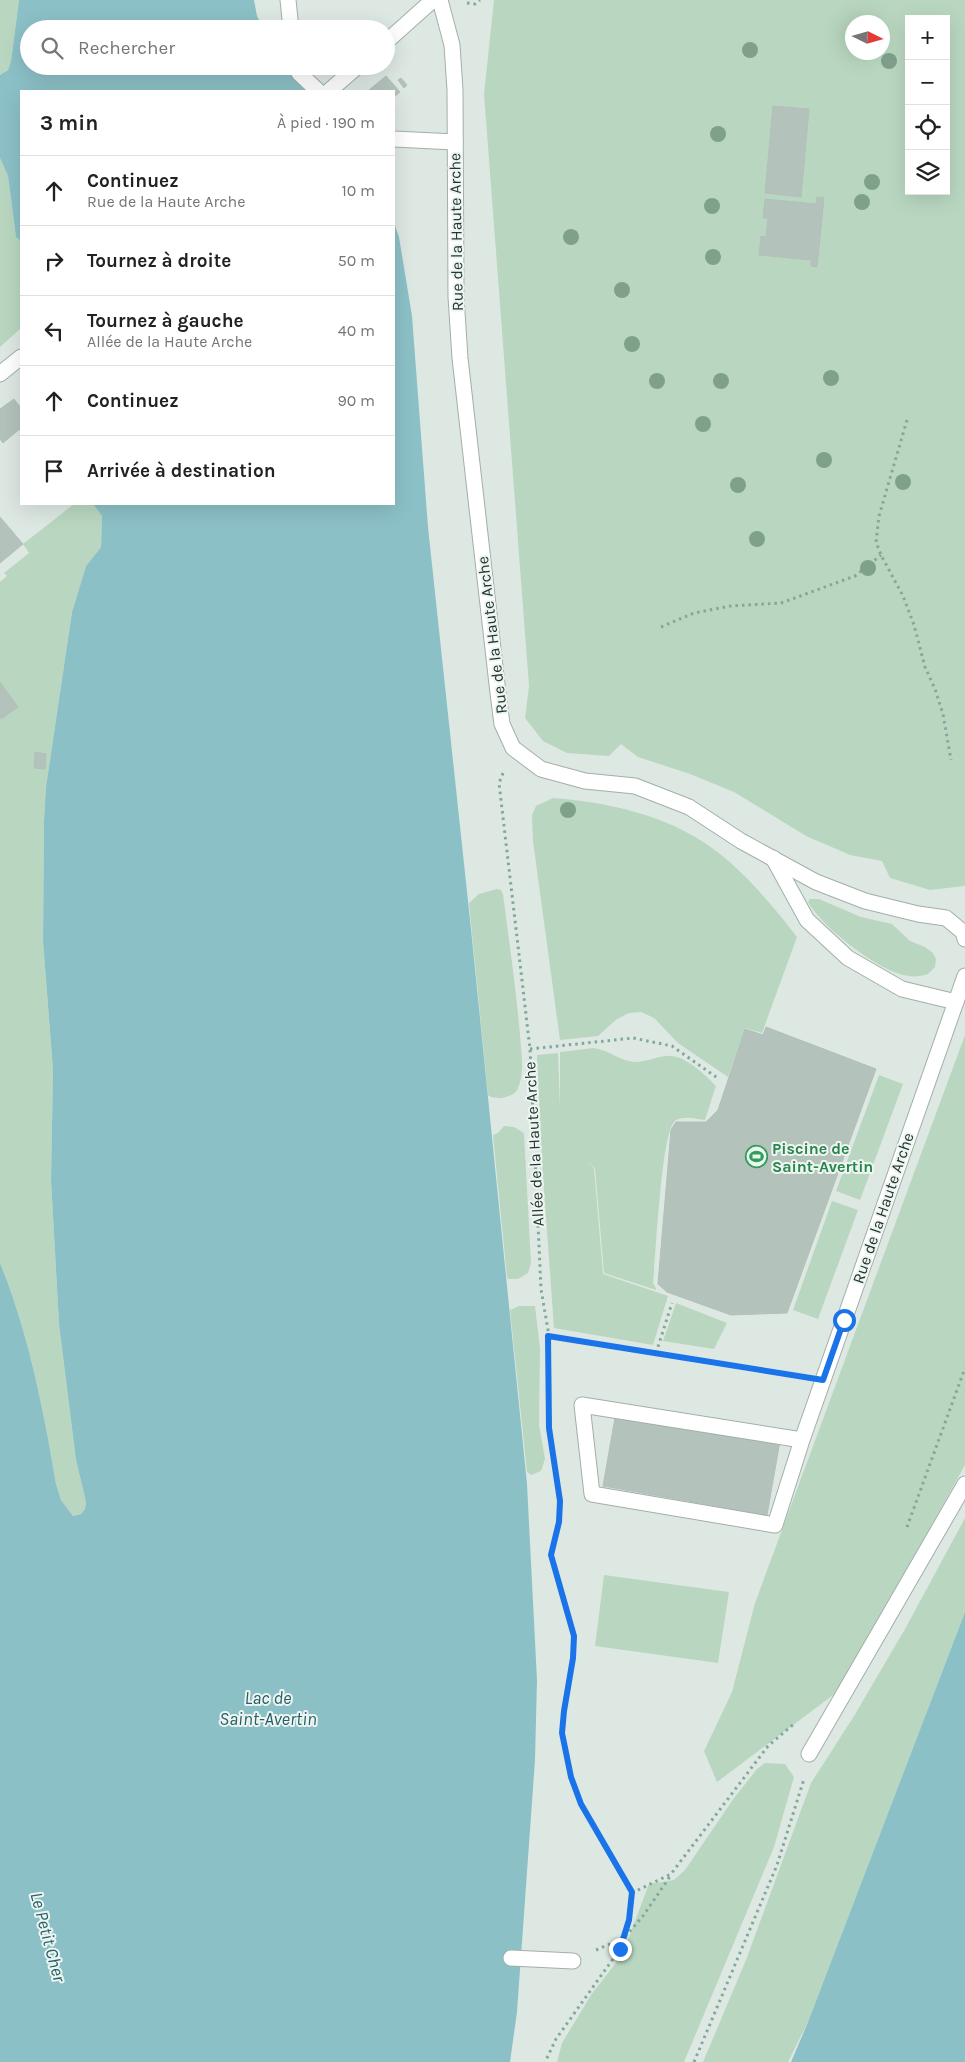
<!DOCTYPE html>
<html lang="fr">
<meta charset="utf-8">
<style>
body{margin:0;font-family:Karla,sans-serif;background:#f6f6f6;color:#222}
.controls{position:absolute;right:15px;top:15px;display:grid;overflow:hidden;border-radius:0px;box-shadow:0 5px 20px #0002}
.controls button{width:45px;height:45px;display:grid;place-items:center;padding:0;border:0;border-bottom:1px solid #e0e0e0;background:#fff;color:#222;font:25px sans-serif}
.compass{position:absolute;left:845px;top:15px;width:45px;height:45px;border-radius:50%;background:#fff;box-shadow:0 5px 20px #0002;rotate:95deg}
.stop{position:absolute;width:15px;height:15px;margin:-11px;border:4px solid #1a73e8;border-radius:50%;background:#fff}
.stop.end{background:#1a73e8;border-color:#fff;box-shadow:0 1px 5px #0008}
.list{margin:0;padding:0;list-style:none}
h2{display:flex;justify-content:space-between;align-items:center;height:65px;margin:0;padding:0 20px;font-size:21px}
h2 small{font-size:16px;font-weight:400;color:#767676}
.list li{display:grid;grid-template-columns:32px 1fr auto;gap:15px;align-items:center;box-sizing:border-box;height:70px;padding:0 20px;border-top:1px solid #e0e0e0}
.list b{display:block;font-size:19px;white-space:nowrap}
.list p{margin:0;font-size:16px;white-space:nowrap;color:#767676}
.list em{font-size:16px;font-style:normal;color:#767676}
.icon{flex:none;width:28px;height:28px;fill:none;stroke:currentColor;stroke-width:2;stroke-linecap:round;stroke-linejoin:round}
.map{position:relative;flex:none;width:965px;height:2062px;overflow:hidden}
.search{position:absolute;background:#fff;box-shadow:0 5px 20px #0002;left:20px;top:20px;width:375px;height:55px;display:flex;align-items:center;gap:12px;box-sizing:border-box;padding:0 18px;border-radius:28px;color:#767676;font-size:19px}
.panel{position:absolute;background:#fff;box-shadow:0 5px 20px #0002;left:20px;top:90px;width:375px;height:415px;border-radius:0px}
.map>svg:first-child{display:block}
.green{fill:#b9d7c0;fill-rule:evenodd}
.water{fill:#8cc0c7}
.building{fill:#b4c2bc;stroke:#b2c0ba}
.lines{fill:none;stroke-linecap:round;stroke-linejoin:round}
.service-casing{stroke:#a2afa9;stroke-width:17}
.minor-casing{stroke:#a2afa9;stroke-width:17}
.tertiary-casing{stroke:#a2afa9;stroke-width:17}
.path{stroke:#82a89b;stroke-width:3;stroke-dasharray:2.5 4;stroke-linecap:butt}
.service{stroke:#fff;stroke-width:15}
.minor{stroke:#fff;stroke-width:15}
.tertiary{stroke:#fff;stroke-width:15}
.tree{fill:#7fa18c}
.route{stroke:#1a73e8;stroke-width:6}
.labels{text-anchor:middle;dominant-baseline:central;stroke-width:4;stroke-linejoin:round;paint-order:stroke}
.street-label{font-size:16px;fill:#22352f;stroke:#eef5f1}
.leisure-label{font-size:16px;font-weight:bold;fill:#27864d;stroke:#eef5f1;text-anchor:start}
.water-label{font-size:18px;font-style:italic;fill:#246069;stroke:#eef5f1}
</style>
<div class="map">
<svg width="965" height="2062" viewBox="0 0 965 2062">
<rect width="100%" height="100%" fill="#dee8e3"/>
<path class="green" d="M0,0H19L11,61L8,70L0,75Z
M494,0H965V886L930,890L890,878L882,861L850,855L806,836L734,792L690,774L638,757L621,744L609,756L567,753L543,741L525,718L529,686L484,94ZM909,19H946V191H909ZM852,22H882V52H852Z
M0,158L8,176L16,237L21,241V328L0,347Z
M74,504H93L102,516L101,547L86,566L72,612L46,787L44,820L43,941L53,1070L51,1180L59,1324L76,1460L86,1502L85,1509L81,1514L73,1516L61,1500L56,1484C44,1412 28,1331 0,1263V719L18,707L0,682V582L7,576L4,573L29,553L23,544Z
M553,798C607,802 667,815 712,848C743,870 774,907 797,937L762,1033L745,1028L728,1077L678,1043L654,1018L641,1012L629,1013L617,1019L598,1036L560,1040L533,841L532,815L536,806Z
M497,889L501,890L503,894C509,941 516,988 520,1035C521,1051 525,1073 518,1088C516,1094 508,1097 502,1098C497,1098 491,1098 488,1095L469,903L479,894Z
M810,899H819L861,917L892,924L910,941L925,947L933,953L936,959L935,967L928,974C922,976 915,977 909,976C880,973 822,927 808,902Z
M965,1035V1465L840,1690L717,1782L704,1751L732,1692L755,1603Z
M594,1048C609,1050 620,1061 635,1062C646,1062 656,1057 666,1056C684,1054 704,1074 716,1086L705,1120C697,1119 682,1115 675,1121C661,1132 656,1258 653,1283L656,1288V1290L604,1273L595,1168L587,1162L594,1168L603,1274L668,1296L653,1345L554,1328L542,1162L537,1055L558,1053L560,1106V1052Z
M879,1075L903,1084L860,1200L836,1191Z
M504,1126L514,1127L524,1133L531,1263L528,1273L518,1279H508L507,1277L493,1135L498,1133Z
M832,1201L858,1210L818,1319L793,1310Z
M676,1303L727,1323L714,1349L663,1341Z
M519,1306H535L540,1348L539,1425L545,1459L541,1471L531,1475L527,1472L510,1310Z
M965,1518V1612L808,2022L788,2062H703L746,1960L811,1783L854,1716L905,1629Z
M604,1575L729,1592L718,1663L595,1646Z
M765,1763L785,1764L794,1777L774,1847L684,2062H557L562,2043L591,1995L622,1955L649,1884L674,1880L685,1870L734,1798L757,1769Z"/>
<path class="water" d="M19,0H254L257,16L264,29H29V66H284L306,91H21V241L16,237L8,176L0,158V75L8,70L11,61Z
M394,223L399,237L412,316L428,527L471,929L527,1484L537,1680L535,1760L517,2012L510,2062H0V1263C28,1331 44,1412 56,1484L61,1500L73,1516L81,1514L85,1509L86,1502L76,1460L59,1324L51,1180L53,1070L43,941L44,820L46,787L72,612L86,566L101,547L102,516L93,504H394Z
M965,1612V2062H791L808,2022Z"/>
<path class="building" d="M386,76L400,92L394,97V91H368Z
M401,78L407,85L404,88L398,80Z
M773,106L809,109L801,197L765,193Z
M817,197L824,198L817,267L811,266V260L759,255L761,236L766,237L768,218H763L765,199L816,204Z
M14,399L21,408V428L3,443L0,439V409Z
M0,517L23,544L0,563Z
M0,682L18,707L1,719L0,717Z
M35,752L46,754L45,769L34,768Z
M766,1027L876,1069L787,1313L731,1315L667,1292L658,1284L671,1130L676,1122H706L718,1110L745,1029L763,1035Z
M616,1412L780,1441L767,1515L603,1486Z"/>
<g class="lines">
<defs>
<path id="service" d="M288,0L291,29
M297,66L299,73L318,91
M394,139L455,142
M773,858L807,920L848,958L902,989L956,1002
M809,1754L965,1484
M511,1958L573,1961"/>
<path id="minor" d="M440,0L452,45L455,90L456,297L460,358L498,693L502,724L513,748L541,769L585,781L635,786L689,807L741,841L816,882L865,901L918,914L946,918L963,932L965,939
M582,1405L802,1440L775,1525L592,1494Z
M802,1440L965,976"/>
<path id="tertiary" d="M386,42L433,0
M329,91L358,66
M0,374L21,357"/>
</defs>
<use href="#service" class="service-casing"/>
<use href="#minor" class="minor-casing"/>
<use href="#tertiary" class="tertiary-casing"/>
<path class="path" d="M467,3L475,4L480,0
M907,420L879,516L876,542L881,555L903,596L914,625L925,667L935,689L943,714L951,760
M661,627L694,613L730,606L781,603L855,576L881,555
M503,773L499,783L530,1049L541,1289L549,1336V1428L560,1501L559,1522L551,1555L574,1636L573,1658L564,1711L562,1733L571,1777L581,1804L632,1893L629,1921L620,1949L556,2039L545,2062
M530,1049L633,1038L672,1046L719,1079
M549,1336L797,1375
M656,1353L672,1303
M907,1527L965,1368
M632,1893L671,1874L768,1746L795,1723
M596,1950L624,1938L643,1916L671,1875
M694,2062L777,1865L804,1779"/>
<use href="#service" class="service"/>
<use href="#minor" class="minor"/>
<use href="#tertiary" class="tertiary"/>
</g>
<g class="tree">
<circle cx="750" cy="50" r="8"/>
<circle cx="889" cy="61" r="8"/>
<circle cx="718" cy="134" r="8"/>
<circle cx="872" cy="182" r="8"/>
<circle cx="862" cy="202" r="8"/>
<circle cx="712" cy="206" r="8"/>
<circle cx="571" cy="237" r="8"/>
<circle cx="713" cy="257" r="8"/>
<circle cx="622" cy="290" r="8"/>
<circle cx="632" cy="344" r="8"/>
<circle cx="831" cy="378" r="8"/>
<circle cx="657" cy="381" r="8"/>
<circle cx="721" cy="381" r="8"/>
<circle cx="703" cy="424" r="8"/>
<circle cx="824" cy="460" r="8"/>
<circle cx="903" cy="482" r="8"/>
<circle cx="738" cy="485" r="8"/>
<circle cx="757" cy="539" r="8"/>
<circle cx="868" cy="568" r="8"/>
<circle cx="568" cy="810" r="8"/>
</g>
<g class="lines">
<path class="route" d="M620,1949L629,1920L632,1892L581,1804L571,1777L562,1733L564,1711L573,1658L574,1636L551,1555L559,1522L560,1501L549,1428L548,1336L823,1380L844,1320"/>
</g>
<defs>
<symbol id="stadium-ring" viewBox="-11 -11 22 22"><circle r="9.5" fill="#eef5f1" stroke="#2e9e5b" stroke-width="1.5"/><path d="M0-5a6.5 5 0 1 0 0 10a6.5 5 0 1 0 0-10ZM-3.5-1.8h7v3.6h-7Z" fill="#2e9e5b"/></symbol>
</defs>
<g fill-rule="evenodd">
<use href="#stadium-ring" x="744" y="1144" width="25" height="25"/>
</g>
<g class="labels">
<g class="street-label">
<text transform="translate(456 232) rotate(-91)">Rue de la Haute Arche</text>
<text transform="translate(492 635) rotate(-97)">Rue de la Haute Arche</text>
<text transform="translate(534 1144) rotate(-93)">Allée de la Haute Arche</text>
<text transform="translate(883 1208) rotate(-71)">Rue de la Haute Arche</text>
</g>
<g class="leisure-label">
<text x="772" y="1148">Piscine de<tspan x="772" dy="18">Saint-Avertin</tspan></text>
</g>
<g class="water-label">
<text x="268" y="1698">Lac de<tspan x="268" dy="21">Saint-Avertin</tspan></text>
<text transform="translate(48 1937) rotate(75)">Le Petit Cher</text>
</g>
</g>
</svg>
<div class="controls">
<button>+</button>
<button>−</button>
<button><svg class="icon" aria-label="locate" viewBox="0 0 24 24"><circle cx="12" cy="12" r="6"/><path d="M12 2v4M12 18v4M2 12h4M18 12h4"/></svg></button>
<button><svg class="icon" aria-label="layers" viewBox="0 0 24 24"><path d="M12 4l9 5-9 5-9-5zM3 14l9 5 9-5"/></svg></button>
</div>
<svg class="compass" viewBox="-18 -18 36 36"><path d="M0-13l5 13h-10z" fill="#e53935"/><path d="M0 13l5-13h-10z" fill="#767676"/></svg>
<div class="stop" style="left:844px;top:1320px"></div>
<div class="stop end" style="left:620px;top:1949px"></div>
<div class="search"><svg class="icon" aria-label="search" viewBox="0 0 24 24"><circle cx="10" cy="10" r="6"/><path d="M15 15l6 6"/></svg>Rechercher</div>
<section class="panel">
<h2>3 min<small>À pied · 190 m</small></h2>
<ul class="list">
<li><svg class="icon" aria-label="ahead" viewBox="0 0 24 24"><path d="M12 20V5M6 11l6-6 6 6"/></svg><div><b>Continuez</b><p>Rue de la Haute Arche</p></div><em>10 m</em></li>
<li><svg class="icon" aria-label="right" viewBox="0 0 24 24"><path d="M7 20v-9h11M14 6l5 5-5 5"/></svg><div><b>Tournez à droite</b></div><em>50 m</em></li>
<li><svg class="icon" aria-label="left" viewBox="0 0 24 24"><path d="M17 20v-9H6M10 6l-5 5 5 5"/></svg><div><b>Tournez à gauche</b><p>Allée de la Haute Arche</p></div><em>40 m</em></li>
<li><svg class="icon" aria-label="ahead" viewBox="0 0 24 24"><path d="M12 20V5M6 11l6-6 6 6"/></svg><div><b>Continuez</b></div><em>90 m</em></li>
<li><svg class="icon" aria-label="arrive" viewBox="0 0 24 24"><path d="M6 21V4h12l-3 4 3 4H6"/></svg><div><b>Arrivée à destination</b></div></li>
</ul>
</section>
</div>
